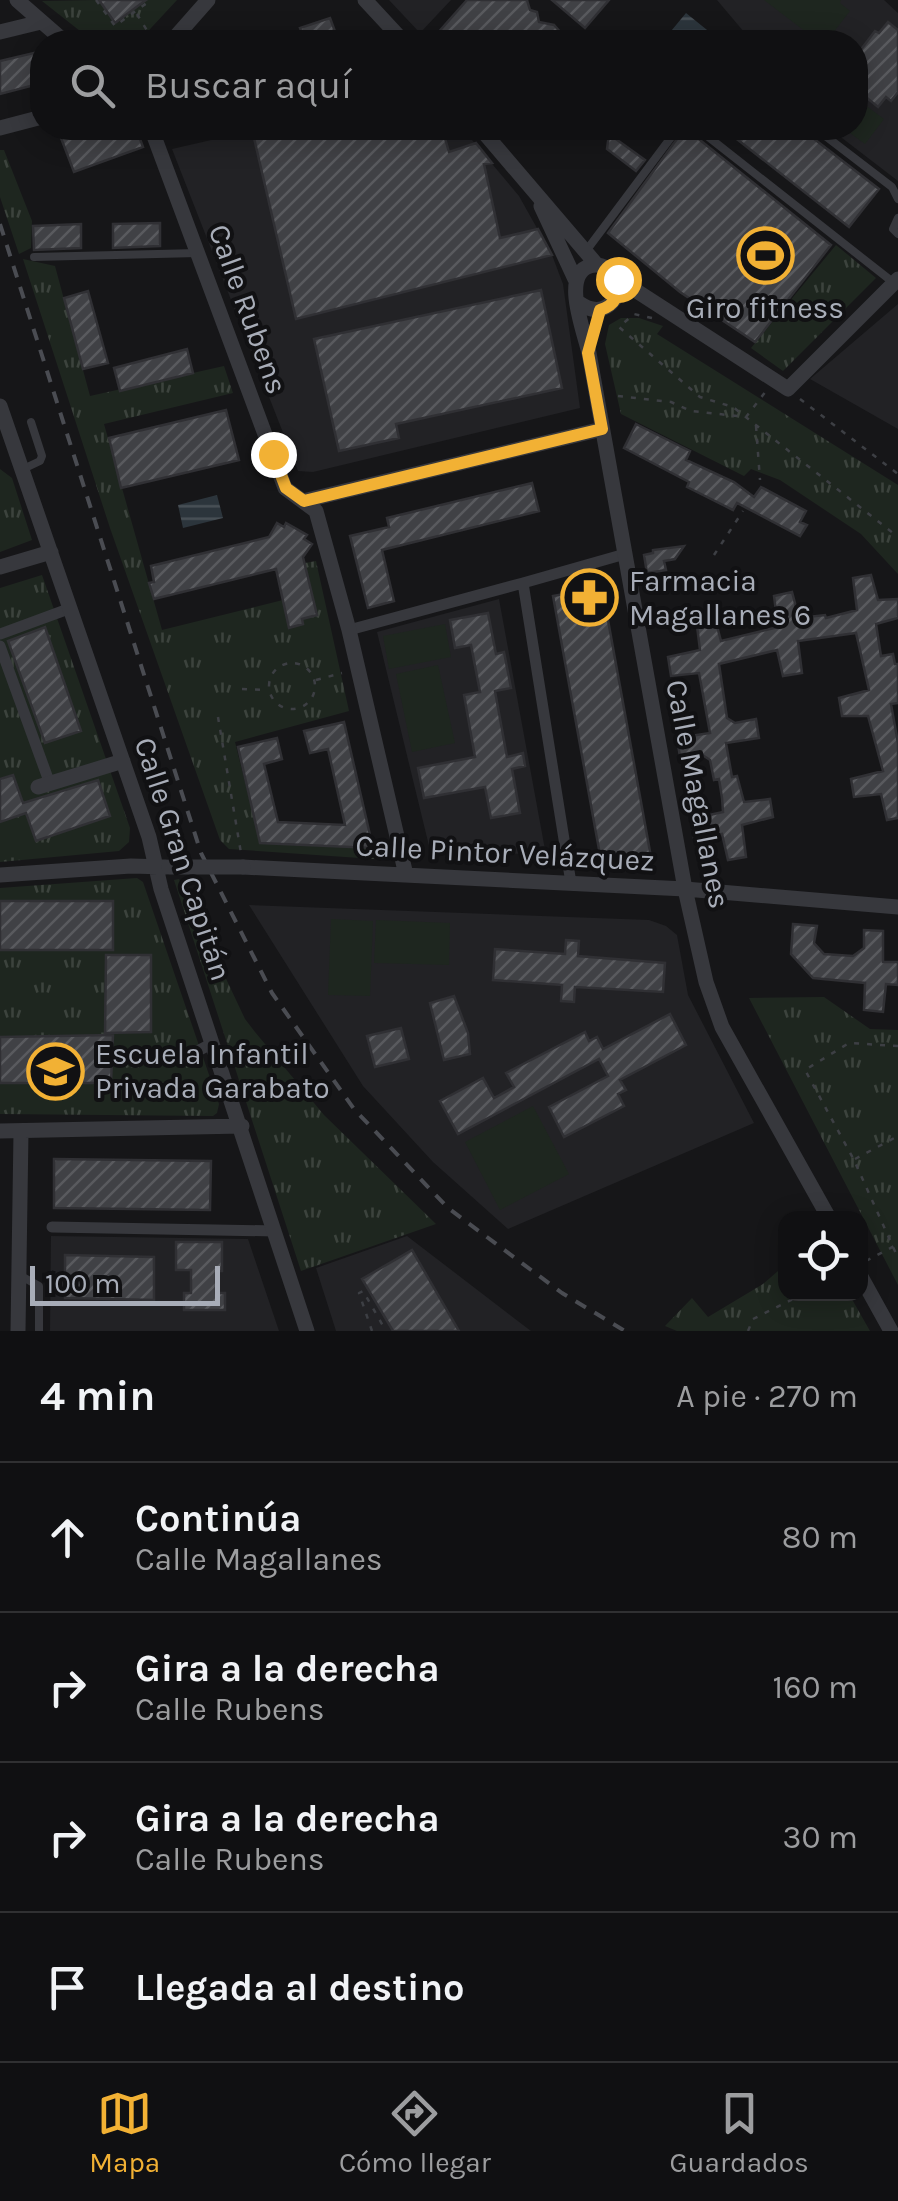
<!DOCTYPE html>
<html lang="es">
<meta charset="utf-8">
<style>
body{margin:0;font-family:Karla,sans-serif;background:#19191b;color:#f1f3f6}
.controls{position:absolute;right:30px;bottom:30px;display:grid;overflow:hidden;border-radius:20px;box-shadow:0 5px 25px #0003}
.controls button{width:90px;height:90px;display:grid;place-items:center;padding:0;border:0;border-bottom:2px solid #303032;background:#101012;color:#f1f3f6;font:50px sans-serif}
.scale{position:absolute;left:30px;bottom:25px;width:190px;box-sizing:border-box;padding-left:10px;border:5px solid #a8adb8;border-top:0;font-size:28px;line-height:35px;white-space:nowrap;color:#a8adb8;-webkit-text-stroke:8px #111113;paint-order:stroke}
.stop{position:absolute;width:30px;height:30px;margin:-22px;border:8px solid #f2b134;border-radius:50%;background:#fff}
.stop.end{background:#f2b134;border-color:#fff;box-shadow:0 2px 10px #0008}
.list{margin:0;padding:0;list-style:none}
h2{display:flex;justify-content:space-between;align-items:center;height:130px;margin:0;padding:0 40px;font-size:42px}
h2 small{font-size:32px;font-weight:400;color:#9c9d9f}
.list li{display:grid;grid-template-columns:65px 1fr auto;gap:30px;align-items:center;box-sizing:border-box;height:150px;padding:0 40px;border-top:2px solid #303032}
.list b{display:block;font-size:38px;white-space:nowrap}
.list p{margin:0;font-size:32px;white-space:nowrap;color:#9c9d9f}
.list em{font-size:32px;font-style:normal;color:#9c9d9f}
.icon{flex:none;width:55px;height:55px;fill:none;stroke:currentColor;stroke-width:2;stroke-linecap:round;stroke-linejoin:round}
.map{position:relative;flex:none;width:898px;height:1331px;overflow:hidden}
.search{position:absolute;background:#101012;box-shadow:0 5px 25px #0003;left:30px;right:30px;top:30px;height:110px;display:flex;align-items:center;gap:25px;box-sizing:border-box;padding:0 35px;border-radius:40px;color:#9c9d9f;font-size:38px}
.sheet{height:730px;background:#101012}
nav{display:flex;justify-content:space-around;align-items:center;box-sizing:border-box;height:140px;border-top:2px solid #303032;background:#101012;font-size:28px;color:#9c9d9f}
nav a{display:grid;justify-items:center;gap:5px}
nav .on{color:#f2b134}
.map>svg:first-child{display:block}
.built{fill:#222225}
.grass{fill:url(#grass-tufts)}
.garden{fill:#1e261f}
.water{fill:url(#water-rules)}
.building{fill:url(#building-hatch);stroke:#303034;stroke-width:2.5}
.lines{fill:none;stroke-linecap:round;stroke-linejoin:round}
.path{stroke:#3d3f44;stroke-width:2.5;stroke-dasharray:5 8;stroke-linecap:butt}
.service{stroke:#37383d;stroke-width:8}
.pedestrian{stroke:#37383d;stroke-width:11}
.minor{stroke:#37383d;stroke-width:15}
.rail{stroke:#4a4c52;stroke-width:4;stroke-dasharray:12 10;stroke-linecap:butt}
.minor-bridge{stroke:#37383d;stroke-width:15}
.route{stroke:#f2b134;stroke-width:12}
.labels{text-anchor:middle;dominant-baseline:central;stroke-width:8;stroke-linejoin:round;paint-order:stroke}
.poi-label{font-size:30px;fill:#a8adb8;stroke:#111113;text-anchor:start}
.street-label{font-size:30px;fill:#a8adb8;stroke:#111113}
</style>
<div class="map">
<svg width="898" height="1331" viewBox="0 0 898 1331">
<defs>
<pattern id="grass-tufts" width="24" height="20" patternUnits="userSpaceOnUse" patternTransform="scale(2.5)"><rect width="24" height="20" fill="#1e261f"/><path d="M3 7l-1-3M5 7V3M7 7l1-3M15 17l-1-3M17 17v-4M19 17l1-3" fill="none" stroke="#3c433d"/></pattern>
<pattern id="water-rules" width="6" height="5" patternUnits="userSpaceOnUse" patternTransform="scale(2.5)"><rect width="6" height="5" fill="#2c353c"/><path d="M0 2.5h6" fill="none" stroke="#485056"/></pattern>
<pattern id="building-hatch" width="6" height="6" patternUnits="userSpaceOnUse" patternTransform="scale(2.5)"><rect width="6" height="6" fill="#404145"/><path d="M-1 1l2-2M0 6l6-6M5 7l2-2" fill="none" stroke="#595a5e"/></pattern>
</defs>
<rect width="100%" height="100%" fill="#161618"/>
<path class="built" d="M389,0H451L420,33Z
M717,0H884L898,13V181L829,128H856V42H740L744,32Z
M264,128H462L519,196L552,255L563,284L580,408L313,472L298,471L172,149Z
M898,304V429L810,379Z
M499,599L546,855L430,850L377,632Z
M249,905L649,920L666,926L677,935L688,995L754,1123L508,1229L433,1162L363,1086Z
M51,1236L248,1239L279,1331H50Z
M407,1236L531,1331H336L316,1268Z"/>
<path class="grass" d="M98,0L115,22L147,0H177L138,42H94L42,1Z
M0,150H4L32,221L31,248L19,254L0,197Z
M836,245L876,278L783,371L751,348Z
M23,259L55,266L90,396L224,366L233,393L104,424L162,630L283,600L289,628L302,624V619L317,614L305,563L316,561L349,711L235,742L260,843L373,848L375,859L229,849L220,840L110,528Z
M621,318H639L663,326L657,334L898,485V574L861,534L780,480L751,469L744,476L621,414L605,344L609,325Z
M0,469L12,478L32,540L0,552Z
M42,575L130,828L129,842L119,851L0,862V588Z
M137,878L143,882L219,1104L217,1113L213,1116L0,1114V888Z
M179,879L245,1019L255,1032L324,1115L436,1224L301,1271L174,880Z
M824,997L870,1029L898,1030V1285L749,998Z
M785,1265L786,1294H849L870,1331H677L665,1326L692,1298L708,1317L763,1284Z"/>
<path class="garden" d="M764,0H841L840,3L850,11L826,42H819Z
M856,98L884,119L865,144L843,128H856Z
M445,624L451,657L389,669L383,636Z
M438,665L455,743L412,752L396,674Z
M331,919L373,921L370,996L328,995Z
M376,920L450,923L449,965L374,963Z
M533,1106L569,1174L500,1210L465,1142Z"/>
<path class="water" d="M686,13L717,38L713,42H662Z
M217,495L223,518L183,528L178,505Z"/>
<path class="building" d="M99,0H146L115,23Z
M467,0H527L530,10L537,12L539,22L554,25L569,42L436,41V35Z
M552,0H609L585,28Z
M330,18L339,42H305L300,28Z
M888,22L898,30V92L891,101L886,97L878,107L856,89V56L875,31L879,33Z
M42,51V83L0,94V61Z
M90,128H136L143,147L74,172L61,138Z
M299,128H442L449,152L476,143L492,163L484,164L500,238L538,229L552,255L296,319L254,138Z
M685,128L831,245L755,342L680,292L608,233Z
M740,128H800L879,189L849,227L733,136Z
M609,134L645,160L636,171L607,149Z
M160,223V246L113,248V224Z
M81,224V248L34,250L33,226Z
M541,290L562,388L396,424L399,438L339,451L314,339Z
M88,291L108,363L83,369L64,298Z
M187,349L193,373L120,391L114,368Z
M226,410L239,460L121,488L109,438Z
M636,424L690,451L686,460L734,482L754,497L761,487L806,511L800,522L807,525L800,536L737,503L733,510L687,487L689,482L624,448Z
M532,483L539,511L382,550L394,601L368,608L350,536L389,527L387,518Z
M277,523L284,527L286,523L307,535L304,539L312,544L303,557L317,615L302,619L303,624L289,628L276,569L154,599L149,583L154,582L151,566L269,537Z
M684,546L675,559L664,561L666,570L647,573L644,555L653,553V550Z
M871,575L878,600L898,599V618L876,624L881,656L893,654L895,664H898V703L891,704L898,743V818L887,820L881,794L854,797L851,779L883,771L868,716H842L839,698L869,690L856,633L798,641L802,673L783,676L777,650L719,664L727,718L735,723L756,719L759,738L726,743L732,777L737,776L744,802L770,799L773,817L742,825L746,857L728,860L722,834L694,838L691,819L723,812L722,798L719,779L714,780L710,760L701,754L680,757L677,738L710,733L699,673L671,676L668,657L700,650L696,618L714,615L721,641L778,627L774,596L792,592L799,618L825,615L826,618L857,610L853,578Z
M602,587L651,857L602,866L553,596Z
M488,613L496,654L504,652L511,688L495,691L507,757L523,753L525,766L512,769L520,813L491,818L485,787L424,798L418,768L475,757L464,695L480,692L471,645L455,648L450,620Z
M45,627L81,731L45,743L8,641Z
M344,722L373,848L260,843L238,747L277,738L282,759L264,764L278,822L345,825L328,749L310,753L304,731Z
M13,775L23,803L98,780L110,816L36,841L26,813L0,822V779Z
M0,901H113V950H0Z
M793,924L817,926L814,943L824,954L853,956L864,948V930L883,931V962H898V985L886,984L883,1012L864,1010L865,983L813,978L791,954Z
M566,940L579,941L578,956L665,963L663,992L575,987L574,1002L561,1001L562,985L493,980L495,949L565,954Z
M106,955H151V1032L105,1033Z
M454,996L468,1033L470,1054L444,1060L430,1003Z
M670,1014L686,1045L620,1080L626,1090L618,1094L624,1106L564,1137L549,1107L608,1076L599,1059L458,1134L440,1101L483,1078L494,1098L514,1087L506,1073L585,1032L589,1041L597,1037L603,1049Z
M401,1028L409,1059L375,1067L367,1036Z
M113,1035L111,1083H0V1037Z
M54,1159L211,1161L210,1210L54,1208Z
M176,1242H222V1271H216V1293H225V1310H184V1293H191V1270H176Z
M412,1250L459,1331H393L362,1279Z
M65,1255L154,1257V1300L65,1298Z"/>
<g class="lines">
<path class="path" d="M96,0L115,26L151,0
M137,14L154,42
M652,318L634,314L619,327L700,397L733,407L898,537
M618,396L671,402L691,411L746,417L766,391
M800,399L898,474
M756,426L760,480
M714,555L743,511
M269 686a23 23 0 1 1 46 0a23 23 0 1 1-46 0Z
M316,680L342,673
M242,689L267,690
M218,717L241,853
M898,1046L849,1043L805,1070L854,1160L898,1258
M855,1159L898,1136
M866,1261L898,1244
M372,1331L359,1293L363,1291L386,1331
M748,1331L753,1319L803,1294"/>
<path class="service" d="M697,128L894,283
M815,128L892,187L898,199
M898,218L893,229L898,234
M586,251L678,128
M34,257L198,253
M21,470L40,461L42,456L31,422
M21,1276L39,1286V1331"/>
<path class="pedestrian" d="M523,583L625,554
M349,630L523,583L571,883
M0,634L71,608
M0,646L50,784
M124,1059H182L213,1043
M52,1227L275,1231"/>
<path class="minor" d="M17,0L65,42
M365,0L404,42
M0,32L41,22
M171,42L208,0
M0,128L42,117
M151,128L285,488L316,511L349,630L406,875
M480,128L597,265
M541,206L575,279
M618,279L788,389L898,279
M579,303C596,315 610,310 619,292L613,272C605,267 599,263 590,266C561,274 584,331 589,353L685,889L706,982L722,1027L829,1218
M0,406L149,837L161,889L307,1331
M303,501L602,429
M0,567L51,552
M38,787L123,761
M243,867L685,889L898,907
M0,875L131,866L166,867
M0,1131L242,1126
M860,1275L891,1331
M18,1331L21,1132"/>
<path class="rail" d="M0,224L201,853L272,993L354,1109L448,1208L562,1293L625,1331"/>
<path class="minor-bridge" d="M169,867H243"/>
</g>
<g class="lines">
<path class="route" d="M273,454L286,488L304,501L602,429L588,353L600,310C616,305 619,295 618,279"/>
</g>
<defs>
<symbol id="stadium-ring" viewBox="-11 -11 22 22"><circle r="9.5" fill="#111113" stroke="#f2b134" stroke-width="1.5"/><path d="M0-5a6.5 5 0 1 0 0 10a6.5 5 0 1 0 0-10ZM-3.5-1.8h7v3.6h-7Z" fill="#f2b134"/></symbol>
<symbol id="pharmacy-ring" viewBox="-11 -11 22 22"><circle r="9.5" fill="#111113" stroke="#f2b134" stroke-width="1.5"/><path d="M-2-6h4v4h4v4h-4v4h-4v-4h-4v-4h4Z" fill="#f2b134"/></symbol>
<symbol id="school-ring" viewBox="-11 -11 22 22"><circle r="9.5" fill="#111113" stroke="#f2b134" stroke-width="1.5"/><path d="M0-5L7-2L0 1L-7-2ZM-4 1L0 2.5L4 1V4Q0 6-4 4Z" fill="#f2b134"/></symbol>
</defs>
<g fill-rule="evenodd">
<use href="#stadium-ring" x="734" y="224" width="63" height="63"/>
<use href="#pharmacy-ring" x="558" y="566" width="63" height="63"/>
<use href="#school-ring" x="24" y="1040" width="63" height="63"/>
</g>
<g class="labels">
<g class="poi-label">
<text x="765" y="308" text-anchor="middle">Giro fitness</text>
<text x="629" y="581">Farmacia<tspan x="629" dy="34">Magallanes 6</tspan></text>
<text x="95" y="1054">Escuela Infantil<tspan x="95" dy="34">Privada Garabato</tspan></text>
</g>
<g class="street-label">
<text transform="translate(248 309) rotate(70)">Calle Rubens</text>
<text transform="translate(698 794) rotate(79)">Calle Magallanes</text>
<text transform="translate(505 853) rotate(3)">Calle Pintor Velázquez</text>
<text transform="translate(183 859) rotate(72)">Calle Gran Capitán</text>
</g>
</g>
</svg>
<div class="controls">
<button><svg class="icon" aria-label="locate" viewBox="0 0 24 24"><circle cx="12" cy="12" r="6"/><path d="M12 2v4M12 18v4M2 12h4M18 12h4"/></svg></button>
</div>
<div class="scale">100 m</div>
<div class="stop" style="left:618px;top:279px"></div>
<div class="stop end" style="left:273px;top:454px"></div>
<div class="search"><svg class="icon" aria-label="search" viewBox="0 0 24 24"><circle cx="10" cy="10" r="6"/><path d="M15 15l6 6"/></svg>Buscar aquí</div>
</div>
<section class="sheet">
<h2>4 min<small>A pie · 270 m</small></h2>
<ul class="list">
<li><svg class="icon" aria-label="ahead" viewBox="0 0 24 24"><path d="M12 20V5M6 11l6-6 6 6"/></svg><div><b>Continúa</b><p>Calle Magallanes</p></div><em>80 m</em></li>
<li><svg class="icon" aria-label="right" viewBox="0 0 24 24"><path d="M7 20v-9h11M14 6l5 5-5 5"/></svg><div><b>Gira a la derecha</b><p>Calle Rubens</p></div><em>160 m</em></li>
<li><svg class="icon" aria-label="right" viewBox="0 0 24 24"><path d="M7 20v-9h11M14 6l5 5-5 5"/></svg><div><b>Gira a la derecha</b><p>Calle Rubens</p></div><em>30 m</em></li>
<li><svg class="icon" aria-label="arrive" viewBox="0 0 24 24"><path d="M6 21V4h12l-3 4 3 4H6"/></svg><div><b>Llegada al destino</b></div></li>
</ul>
</section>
<nav>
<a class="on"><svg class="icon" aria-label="map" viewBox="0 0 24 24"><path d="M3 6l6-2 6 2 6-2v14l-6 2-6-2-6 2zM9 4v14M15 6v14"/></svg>Mapa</a>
<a><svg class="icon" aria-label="directions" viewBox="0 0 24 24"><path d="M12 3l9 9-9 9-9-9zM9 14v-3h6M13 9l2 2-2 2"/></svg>Cómo llegar</a>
<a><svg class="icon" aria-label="saved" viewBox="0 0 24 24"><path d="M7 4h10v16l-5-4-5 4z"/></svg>Guardados</a>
</nav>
